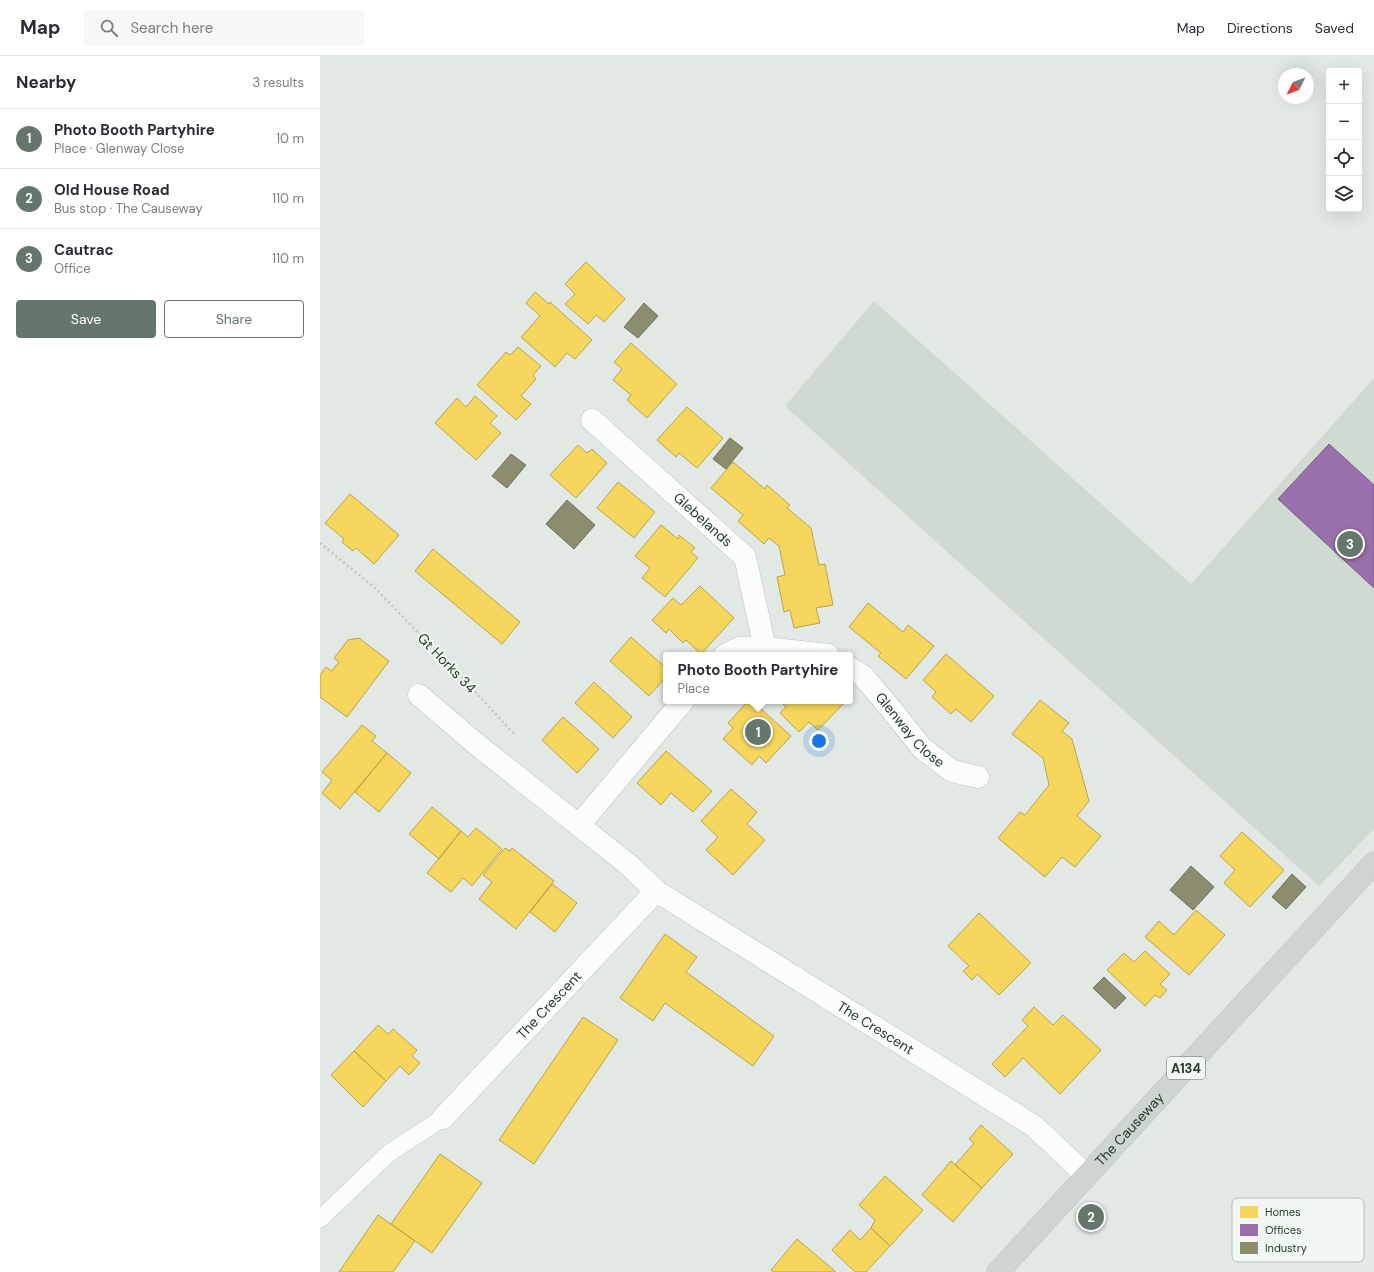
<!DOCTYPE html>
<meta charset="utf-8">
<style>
body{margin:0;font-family:"DM Sans",sans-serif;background:#f7f7f7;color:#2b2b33}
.controls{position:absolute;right:12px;top:12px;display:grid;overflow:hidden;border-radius:4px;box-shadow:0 4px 16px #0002}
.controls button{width:36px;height:36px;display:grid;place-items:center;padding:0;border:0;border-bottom:1px solid #e1e1e2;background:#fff;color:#2b2b33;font:20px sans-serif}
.compass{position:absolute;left:958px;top:12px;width:36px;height:36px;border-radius:50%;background:#fff;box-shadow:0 4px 16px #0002;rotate:227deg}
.you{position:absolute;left:499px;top:685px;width:14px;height:14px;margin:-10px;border:3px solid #fff;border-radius:50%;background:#1a73e8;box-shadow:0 0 0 6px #1a73e833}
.badge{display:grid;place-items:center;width:26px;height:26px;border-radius:50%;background:#65766c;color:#fff;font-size:13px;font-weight:700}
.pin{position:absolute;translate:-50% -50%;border:2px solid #fff;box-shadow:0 1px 4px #0006}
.popup{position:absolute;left:343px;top:596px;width:190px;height:52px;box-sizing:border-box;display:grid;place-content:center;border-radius:4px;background:#fff;filter:drop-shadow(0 1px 3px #0005);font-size:13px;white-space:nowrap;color:#7c7c81}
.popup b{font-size:15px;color:#2b2b33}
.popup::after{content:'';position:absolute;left:50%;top:100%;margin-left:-8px;border:8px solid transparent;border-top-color:#fff}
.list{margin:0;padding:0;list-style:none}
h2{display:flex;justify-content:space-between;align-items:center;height:52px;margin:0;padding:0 16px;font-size:17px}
h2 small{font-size:13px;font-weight:400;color:#7c7c81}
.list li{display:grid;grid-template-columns:26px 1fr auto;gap:12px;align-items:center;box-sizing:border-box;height:60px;padding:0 16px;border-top:1px solid #e1e1e2}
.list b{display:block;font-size:15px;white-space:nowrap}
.list p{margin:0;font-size:13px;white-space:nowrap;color:#7c7c81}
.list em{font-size:13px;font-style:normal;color:#7c7c81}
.actions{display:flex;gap:8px;padding:12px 16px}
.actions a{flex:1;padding:9px 0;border:1px solid #65766c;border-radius:4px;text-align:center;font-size:14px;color:#65766c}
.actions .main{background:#65766c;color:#fff}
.icon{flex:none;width:22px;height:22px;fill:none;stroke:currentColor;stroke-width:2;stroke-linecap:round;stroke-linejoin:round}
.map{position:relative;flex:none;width:1054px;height:1216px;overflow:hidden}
header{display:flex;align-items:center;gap:24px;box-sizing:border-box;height:56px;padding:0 20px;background:#fff;border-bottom:1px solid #e1e1e2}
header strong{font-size:19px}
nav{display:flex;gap:22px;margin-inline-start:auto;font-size:14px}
.search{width:280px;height:36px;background:#f7f7f7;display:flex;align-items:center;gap:10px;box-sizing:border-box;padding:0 14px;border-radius:4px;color:#7c7c81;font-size:15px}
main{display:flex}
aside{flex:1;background:#fff}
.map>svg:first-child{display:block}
.built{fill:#d1d9d3}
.homes{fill:#f6d55c;stroke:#b6a64e}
.offices{fill:#9970ab;stroke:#756085}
.industry{fill:#8c8c6e;stroke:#6c735a}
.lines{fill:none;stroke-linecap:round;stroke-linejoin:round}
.service-casing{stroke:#bfc4c1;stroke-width:18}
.minor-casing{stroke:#bfc4c1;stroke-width:23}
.primary-casing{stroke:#bcc4bf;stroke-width:23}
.path{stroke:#bfc8c3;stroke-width:2.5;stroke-dasharray:2 3;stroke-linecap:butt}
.service{stroke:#fbfcfb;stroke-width:17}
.minor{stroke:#fbfcfb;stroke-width:22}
.primary{stroke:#ced4d0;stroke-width:22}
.labels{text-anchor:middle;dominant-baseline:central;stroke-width:4;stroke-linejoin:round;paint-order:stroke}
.shield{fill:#f1f7f2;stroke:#607267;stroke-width:1}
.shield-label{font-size:13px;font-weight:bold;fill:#22392c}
.street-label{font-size:14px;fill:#22392c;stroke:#f1f7f2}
.key{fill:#f1f7f2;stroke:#b3beb7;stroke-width:1}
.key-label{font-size:11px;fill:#22392c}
</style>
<header>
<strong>Map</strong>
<div class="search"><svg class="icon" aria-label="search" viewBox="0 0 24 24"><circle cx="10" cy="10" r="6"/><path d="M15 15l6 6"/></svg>Search here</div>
<nav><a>Map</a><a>Directions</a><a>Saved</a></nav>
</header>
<main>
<aside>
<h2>Nearby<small>3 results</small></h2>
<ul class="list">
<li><span class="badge">1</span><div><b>Photo Booth Partyhire</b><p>Place · Glenway Close</p></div><em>10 m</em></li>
<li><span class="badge">2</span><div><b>Old House Road</b><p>Bus stop · The Causeway</p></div><em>110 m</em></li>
<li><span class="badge">3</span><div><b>Cautrac</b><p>Office</p></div><em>110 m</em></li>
</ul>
<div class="actions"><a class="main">Save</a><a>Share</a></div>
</aside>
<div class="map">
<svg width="1054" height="1216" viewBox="0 0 1054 1216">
<rect width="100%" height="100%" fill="#e2e8e4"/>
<path class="built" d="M554,245L871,528L1054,322V773L999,830L465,350Z"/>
<path class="homes" d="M266,206L305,243L284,266L276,259L268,268L245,248L255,238L245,228Z
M215,236L229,248L230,246L272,284L255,303L247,297L235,311L201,281L220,260L206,247Z
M311,287L357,328L327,362L307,344L311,339L293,324L302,313L294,306Z
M198,291L221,310L213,319L216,323L201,340L211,348L196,364L157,329L186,296L190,299Z
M155,340L177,360L170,367L181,377L156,404L115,367L137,342L146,351Z
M367,351L403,382L377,412L359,397L356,401L337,384Z
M258,389L267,397L272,393L287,407L256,442L230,419Z
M413,406L445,433L447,429L470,449L467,452L491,472L499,509L505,508L513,549L496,552L500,567L474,572L470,554L464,556L457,521L465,519L459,490L449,482L444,488L418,465L423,459L391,432Z
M298,426L335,456L314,482L277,452Z
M30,438L79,479L54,508L36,492L33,495L22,486L24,483L5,467Z
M341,469L358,483L359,479L375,492L371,496L378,502L345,541L322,522L330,512L315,500Z
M113,493L200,566L182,588L95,515Z
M380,530L414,562L381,598L366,584L363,587L349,573L346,577L332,564L353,542L361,549Z
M548,547L583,576L588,569L614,590L586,623L558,600L561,597L529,571Z
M311,581L346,612V621L329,640L290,605Z
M39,582L69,605L27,661L0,641V619L6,611L12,615L19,606L14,602L28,584Z
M626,598L674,640L651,666L636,653L631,658L612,641L616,636L603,624Z
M274,626L312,661L293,682L255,647Z
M720,644L749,667L742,675L752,683L769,745L757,760L781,780L755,811L742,801L725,821L678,782L700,756L705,759L729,729L723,702L692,678Z
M428,645H432L471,680L446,707L439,700L432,709L403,683L413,672L408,667Z
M460,645H526L498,674L489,666L479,676L460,657L466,651Z
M243,661L279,693L257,717L222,684Z
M42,669L56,680L52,685L67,697L20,753L2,737L12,724L2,716Z
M346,695L392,735L373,756L351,737L341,749L317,727Z
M67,697L91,717L59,756L35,736Z
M411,733L437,756L427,768L445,784L413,819L386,794L398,781L381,765Z
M112,751L141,775L119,803L89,778Z
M156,772L182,793L152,830L143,822L131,836L107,817L141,775L148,781Z
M922,776L964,814L930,851L904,827L915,814L900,800Z
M185,792L190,795L192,792L234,825L196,873L159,843L172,826L163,819Z
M232,828L257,847L235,876L210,856Z
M876,854L905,879L869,919L825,881L839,865L854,879Z
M659,857L711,907L679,939L657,918L652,924L643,915L649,910L628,890Z
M345,878L377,901L366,916L454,980L433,1010L345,947L333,965L300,942Z
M825,895L850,918L840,928L847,934L840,942L835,939L825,950L787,914L804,897L814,906Z
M714,951L733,969L743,959L781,994L740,1038L703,1002L685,1021L672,1008L708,970L702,964Z
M263,961L298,984L214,1108L179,1084Z
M58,969L68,978L73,973L97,994L92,1000L100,1007L89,1019L80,1010L66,1025L34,995Z
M34,995L66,1025L43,1051L11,1019Z
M661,1069L693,1098L662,1132L635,1109L654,1087L649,1083Z
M120,1098L162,1127L112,1197L71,1168Z
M631,1105L662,1132L633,1166L602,1139Z
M565,1120L603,1154L570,1190L551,1172L555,1164L539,1149Z
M58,1159L95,1185L73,1216H19Z
M551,1172L570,1190L546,1216H535L512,1194L530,1174L540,1184Z
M477,1183L515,1215V1216H453L451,1214Z"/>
<path class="offices" d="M1009,388L1054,429V532L958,443Z"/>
<path class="industry" d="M324,247L338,260L318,282L304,271Z
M410,382L423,392L406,413L393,403Z
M191,398L206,409L187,432L172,420Z
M247,444L275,469L254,493L226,468Z
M871,810L894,831L873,854L850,834Z
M972,818L986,831L966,853L952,841Z
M784,921L806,942L795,953L773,932Z"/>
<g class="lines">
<defs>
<path id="service" d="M0,1163L69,1097L123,1062"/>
<g id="minor">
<path id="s1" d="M272,364L425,501L445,592"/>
<path d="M405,599L419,592H445L508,599"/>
<path id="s2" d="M530,612L543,620L571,653L602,692L632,715L658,721"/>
<path d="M99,639L155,687L309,809L336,835"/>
<path d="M260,768L363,645"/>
<path id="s3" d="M123,1062L336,835L714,1070L767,1120"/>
</g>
<g id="primary">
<path id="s4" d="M678,1216L1054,807"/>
</g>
</defs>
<use href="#service" class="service-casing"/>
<use href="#minor" class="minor-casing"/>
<use href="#primary" class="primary-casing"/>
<path class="path" d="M0,487L54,531L147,627L195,679"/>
<use href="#service" class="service"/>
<use href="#minor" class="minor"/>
<use href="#primary" class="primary"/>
</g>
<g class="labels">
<rect class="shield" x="847" y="1001" width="38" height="22" rx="3"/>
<g class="shield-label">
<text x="866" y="1012">A134</text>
</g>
<g class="street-label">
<text stroke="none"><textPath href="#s1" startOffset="149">Glebelands</textPath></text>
<text transform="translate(127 607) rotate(46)">Gt Horks 34</text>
<text stroke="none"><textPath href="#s2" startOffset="87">Glenway Close</textPath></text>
<text stroke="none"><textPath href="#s3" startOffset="155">The Crescent</textPath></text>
<text stroke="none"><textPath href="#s3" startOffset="570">The Crescent</textPath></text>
<text stroke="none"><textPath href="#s4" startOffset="194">The Causeway</textPath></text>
</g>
</g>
<rect x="912" y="1142" width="132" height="64" rx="6" class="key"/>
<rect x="920" y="1150" width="18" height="12" fill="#f6d55c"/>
<rect x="920" y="1168" width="18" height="12" fill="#9970ab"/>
<rect x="920" y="1186" width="18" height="12" fill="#8c8c6e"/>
<g class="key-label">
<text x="945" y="1160">Homes</text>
<text x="945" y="1178">Offices</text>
<text x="945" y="1196">Industry</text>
</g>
</svg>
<div class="controls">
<button>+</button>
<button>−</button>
<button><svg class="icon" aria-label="locate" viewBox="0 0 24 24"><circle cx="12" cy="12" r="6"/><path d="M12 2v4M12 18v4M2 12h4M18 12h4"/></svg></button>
<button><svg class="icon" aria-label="layers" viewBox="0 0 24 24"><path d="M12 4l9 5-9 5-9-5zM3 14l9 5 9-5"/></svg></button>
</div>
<svg class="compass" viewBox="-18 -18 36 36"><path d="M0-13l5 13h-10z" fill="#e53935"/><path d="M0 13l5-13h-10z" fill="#7c7c81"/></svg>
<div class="you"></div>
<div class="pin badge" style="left:438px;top:676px">1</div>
<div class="popup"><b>Photo Booth Partyhire</b>Place</div>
<div class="pin badge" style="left:771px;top:1161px">2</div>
<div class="pin badge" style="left:1030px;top:488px">3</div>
</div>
</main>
